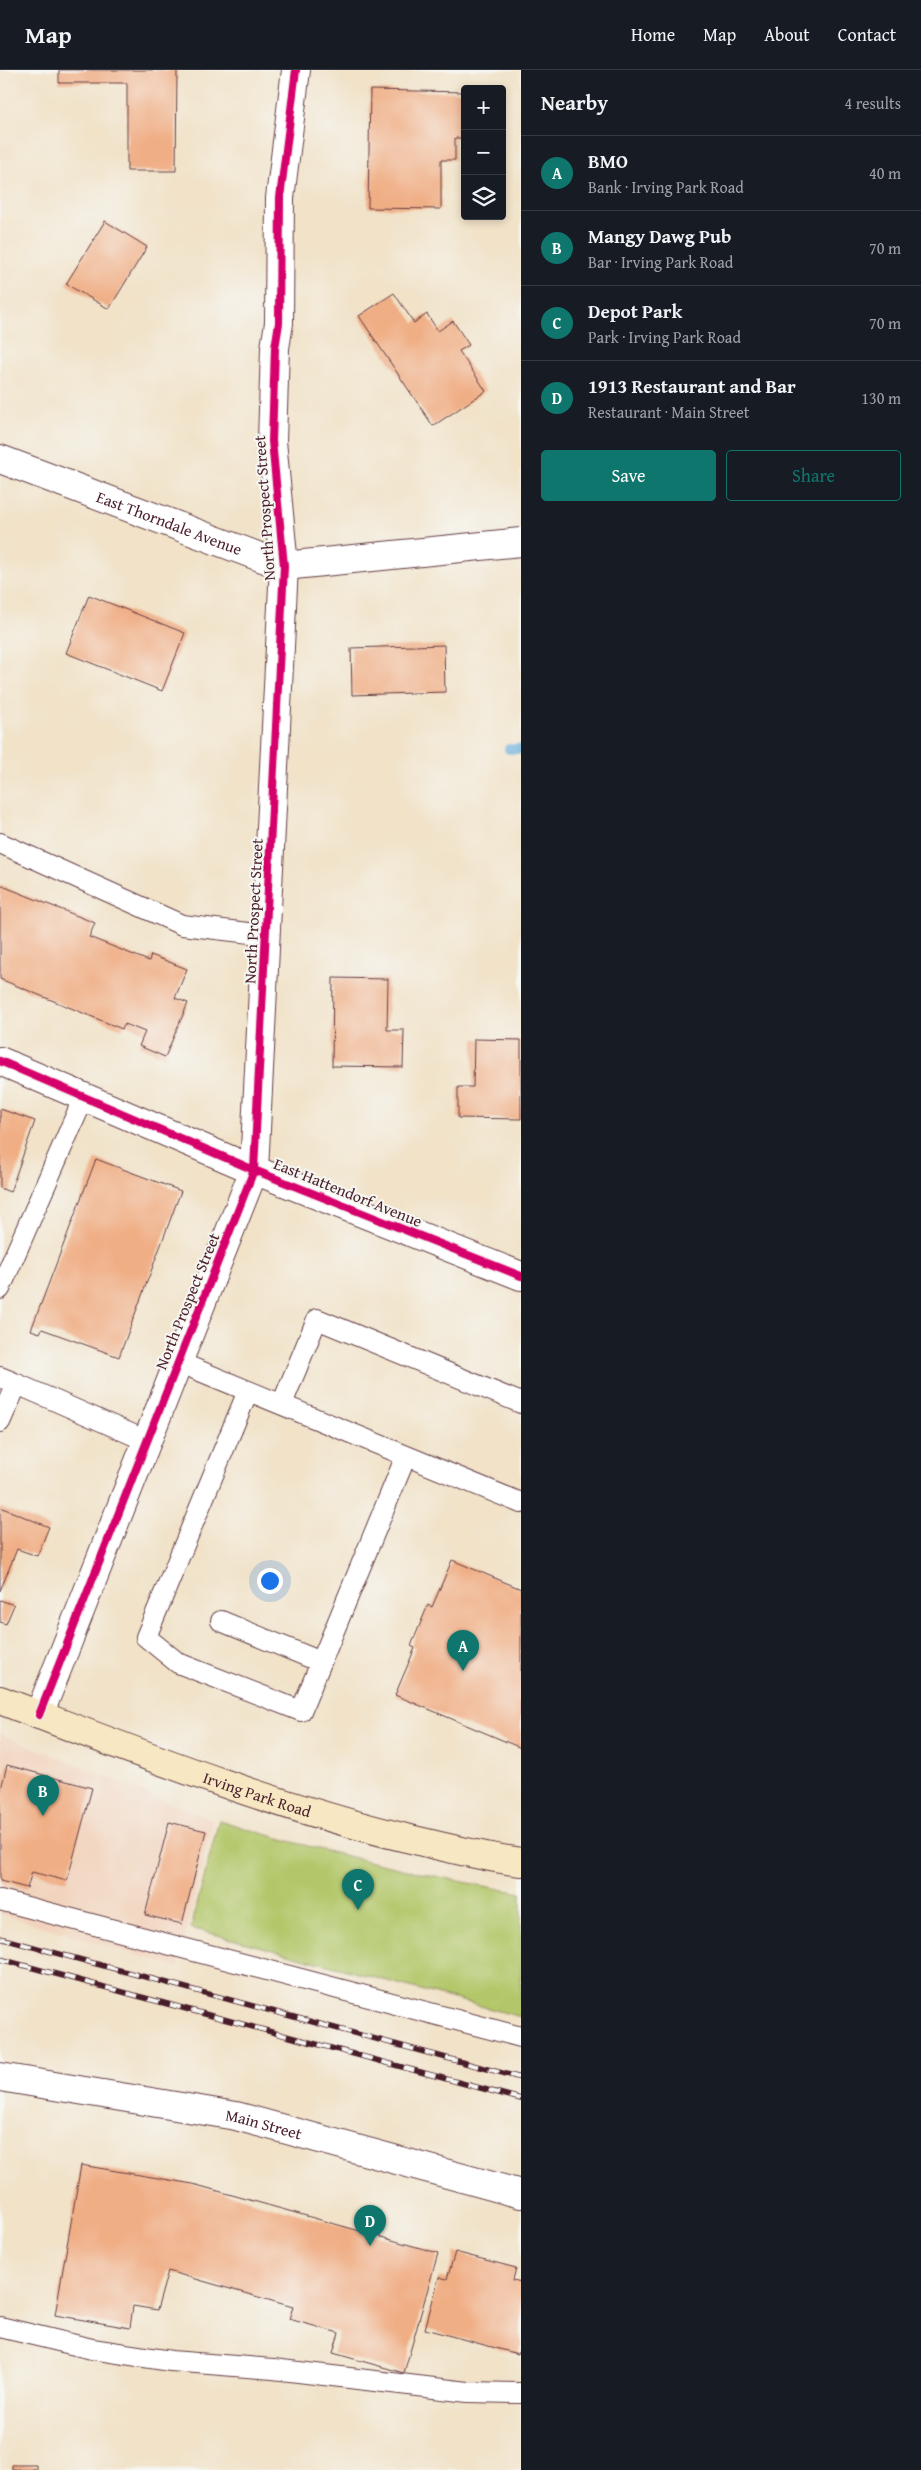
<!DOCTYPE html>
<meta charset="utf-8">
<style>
body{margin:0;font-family:"Gentium Book Plus",serif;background:#242831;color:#f1f3f6}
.controls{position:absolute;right:15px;top:15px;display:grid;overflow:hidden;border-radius:5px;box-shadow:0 2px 8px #0003}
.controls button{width:45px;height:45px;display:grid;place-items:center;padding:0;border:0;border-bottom:1px solid #363941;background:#171b24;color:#f1f3f6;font:25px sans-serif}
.you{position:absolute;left:269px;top:1510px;width:18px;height:18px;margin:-12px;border:4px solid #fff;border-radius:50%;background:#1a73e8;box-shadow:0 0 0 8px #1a73e833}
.badge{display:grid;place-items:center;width:32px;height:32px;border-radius:50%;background:#0f766e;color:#fff;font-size:16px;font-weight:700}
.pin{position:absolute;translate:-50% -41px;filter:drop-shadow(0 1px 2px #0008)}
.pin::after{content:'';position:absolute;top:26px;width:18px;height:15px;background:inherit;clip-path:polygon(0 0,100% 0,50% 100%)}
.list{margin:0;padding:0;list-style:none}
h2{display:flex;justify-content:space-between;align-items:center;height:65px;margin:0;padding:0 20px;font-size:21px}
h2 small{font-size:16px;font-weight:400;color:#9ea1a6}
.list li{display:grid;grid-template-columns:32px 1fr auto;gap:15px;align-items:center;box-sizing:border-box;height:75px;padding:0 20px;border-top:1px solid #363941}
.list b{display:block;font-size:19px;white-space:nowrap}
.list p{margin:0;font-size:16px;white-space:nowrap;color:#9ea1a6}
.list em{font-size:16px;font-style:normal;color:#9ea1a6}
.actions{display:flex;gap:10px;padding:15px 20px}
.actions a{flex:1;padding:11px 0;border:1px solid #0f766e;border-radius:5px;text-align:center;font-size:18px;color:#0f766e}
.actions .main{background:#0f766e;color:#fff}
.icon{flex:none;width:28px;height:28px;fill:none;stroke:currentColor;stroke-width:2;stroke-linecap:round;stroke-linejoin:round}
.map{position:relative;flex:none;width:521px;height:2400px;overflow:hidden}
header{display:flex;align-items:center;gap:30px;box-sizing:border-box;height:70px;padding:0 25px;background:#171b24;border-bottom:1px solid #363941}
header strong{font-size:24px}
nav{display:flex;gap:28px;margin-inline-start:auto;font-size:18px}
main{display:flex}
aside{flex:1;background:#171b24}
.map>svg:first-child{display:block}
.built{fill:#f2d4be}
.green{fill:#b3c76a;stroke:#7e734a}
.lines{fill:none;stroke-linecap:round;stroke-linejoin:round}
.stream{stroke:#5fa8d6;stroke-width:10}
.building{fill:#f0ae85}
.service-casing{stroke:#633c43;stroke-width:22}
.minor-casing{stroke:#633c43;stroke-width:30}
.secondary-casing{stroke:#633c43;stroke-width:30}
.service{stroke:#fff;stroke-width:20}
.minor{stroke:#fff;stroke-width:28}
.secondary{stroke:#f7e8c3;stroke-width:28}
.rail-casing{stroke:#4a1f2b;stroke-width:5.5}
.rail{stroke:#f6f6f2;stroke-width:4;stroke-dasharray:11;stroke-linecap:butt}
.cycleway-casing{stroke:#f6f6f2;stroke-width:11}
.cycleway{stroke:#d6006c;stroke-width:8}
.labels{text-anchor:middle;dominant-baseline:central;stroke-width:4;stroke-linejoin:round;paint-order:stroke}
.street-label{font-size:16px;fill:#4a1f2b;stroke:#f6f6f2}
</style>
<header>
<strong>Map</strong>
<nav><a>Home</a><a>Map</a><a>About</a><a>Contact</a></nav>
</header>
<main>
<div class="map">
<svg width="521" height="2400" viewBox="0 0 521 2400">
<rect width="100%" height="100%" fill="#f6f6f2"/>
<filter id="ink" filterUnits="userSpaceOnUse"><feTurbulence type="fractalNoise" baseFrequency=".02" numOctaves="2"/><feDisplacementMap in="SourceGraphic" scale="10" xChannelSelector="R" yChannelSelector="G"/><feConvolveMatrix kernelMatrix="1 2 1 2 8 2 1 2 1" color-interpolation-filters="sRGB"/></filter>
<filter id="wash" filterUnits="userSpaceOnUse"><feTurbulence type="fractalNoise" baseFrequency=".0096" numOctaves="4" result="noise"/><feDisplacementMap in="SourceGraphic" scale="20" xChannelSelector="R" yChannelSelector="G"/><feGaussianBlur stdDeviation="1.12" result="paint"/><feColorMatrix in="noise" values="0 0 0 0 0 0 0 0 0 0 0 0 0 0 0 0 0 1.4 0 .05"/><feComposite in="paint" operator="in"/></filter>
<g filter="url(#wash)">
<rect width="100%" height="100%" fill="#f1e2c8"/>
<path class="built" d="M0,1664L213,1750L178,1897L0,1844Z"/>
<path class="green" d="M219,1750C318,1782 419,1804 521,1823V1947L191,1858Z"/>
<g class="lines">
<path class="stream" d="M509,679H521"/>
</g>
<g id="blocks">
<path class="building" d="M59,0H177L176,101H127V13H59Z
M370,20L465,22V68H455V90H441V139L368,138Z
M105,151L147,177L109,239L66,214Z
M394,223L414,253L427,244L438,261L453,251L469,275L459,281L486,321L433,356L359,246Z
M89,525L185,563L162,621L66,583Z
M444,575L445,622L352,625L351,578Z
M0,815L95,853L89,867L149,891L151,885L187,899L175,928L188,933L165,987L139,976L145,962L125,954L122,959L0,909Z
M333,908L388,909L387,960H404L403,997L332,996Z
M474,969L521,970V1049L458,1048V1017H473Z
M0,1039L35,1051L10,1122L0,1118Z
M96,1089L181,1121L119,1287L42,1259L40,1263L31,1260Z
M0,1437L49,1457L37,1486L17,1479L0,1521Z
M452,1490L521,1519V1678L395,1625L415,1578L411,1576L428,1535L432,1537Z
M0,1530L14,1535L6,1554L0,1552Z
M7,1695L92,1718L67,1811L32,1802L27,1818L0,1811V1723Z
M169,1752L206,1761L182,1854L145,1845Z
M81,2095L193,2114L438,2183L404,2303L333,2283L339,2263L289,2249L293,2237L168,2201L157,2240L133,2236L130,2258L55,2245Z
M455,2182L516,2198L513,2210L521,2212V2274L518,2284L425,2259L439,2207L447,2209Z
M12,2395H37V2400H12Z"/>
</g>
</g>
<g filter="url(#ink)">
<use href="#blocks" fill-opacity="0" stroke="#633c43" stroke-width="1"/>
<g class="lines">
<defs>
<path id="service" d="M0,773L182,855L266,865
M0,1219L84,1027
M178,1292L521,1433
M0,1307L17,1314L0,1352
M17,1314L147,1371
M248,1321L146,1567L178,1593L301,1641L406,1386
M282,1334L317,1249L521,1333
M221,1551L321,1592
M0,1830L521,1967
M0,2257L92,2279L171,2291L273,2299L468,2322L521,2323"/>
<g id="minor">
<path id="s1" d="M0,389L284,496L521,472"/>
<path d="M0,991L254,1100L521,1206"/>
<path d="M39,1645L254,1100L284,496L272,371L275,278L279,253L280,128L296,0"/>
<path id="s2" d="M0,2007L236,2046L521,2124"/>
</g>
<g id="secondary">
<path id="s3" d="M0,1630C134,1681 267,1734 406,1768C444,1777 482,1787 521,1792"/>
</g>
</defs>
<use href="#service" class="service-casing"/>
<use href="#minor" class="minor-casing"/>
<use href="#secondary" class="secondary-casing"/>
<use href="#service" class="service"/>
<use href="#minor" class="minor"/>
<use href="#secondary" class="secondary"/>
<defs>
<path id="rail" d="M0,1868L521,2008
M0,1889L521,2029"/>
</defs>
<use href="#rail" class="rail-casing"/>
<use href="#rail" class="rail"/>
<defs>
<path id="cycleway" d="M0,991L254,1100L521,1206
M39,1645L254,1100L284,496L272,371L275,278L279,253L280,128L296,0"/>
</defs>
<use href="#cycleway" class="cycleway-casing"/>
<use href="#cycleway" class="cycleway"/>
</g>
</g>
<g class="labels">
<g class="street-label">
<text transform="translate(264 438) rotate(-94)">North Prospect Street</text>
<text stroke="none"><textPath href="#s1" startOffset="181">East Thorndale Avenue</textPath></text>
<text transform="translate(253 841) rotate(-87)">North Prospect Street</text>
<text transform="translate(348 1122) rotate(22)">East Hattendorf Avenue</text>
<text transform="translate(187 1231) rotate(-68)">North Prospect Street</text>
<text stroke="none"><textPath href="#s3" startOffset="274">Irving Park Road</textPath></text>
<text stroke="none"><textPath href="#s2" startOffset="268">Main Street</textPath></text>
</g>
</g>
</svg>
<div class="controls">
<button>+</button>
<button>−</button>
<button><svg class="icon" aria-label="layers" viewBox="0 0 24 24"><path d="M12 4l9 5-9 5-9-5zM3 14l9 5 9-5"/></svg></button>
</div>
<div class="you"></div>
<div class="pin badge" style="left:463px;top:1601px">A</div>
<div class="pin badge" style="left:43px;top:1746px">B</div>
<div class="pin badge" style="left:358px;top:1840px">C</div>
<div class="pin badge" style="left:370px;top:2176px">D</div>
</div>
<aside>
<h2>Nearby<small>4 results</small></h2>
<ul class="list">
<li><span class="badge">A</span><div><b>BMO</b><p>Bank · Irving Park Road</p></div><em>40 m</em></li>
<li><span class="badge">B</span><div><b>Mangy Dawg Pub</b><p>Bar · Irving Park Road</p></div><em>70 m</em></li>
<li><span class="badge">C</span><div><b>Depot Park</b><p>Park · Irving Park Road</p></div><em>70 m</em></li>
<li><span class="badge">D</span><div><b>1913 Restaurant and Bar</b><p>Restaurant · Main Street</p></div><em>130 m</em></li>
</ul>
<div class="actions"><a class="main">Save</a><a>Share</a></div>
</aside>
</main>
